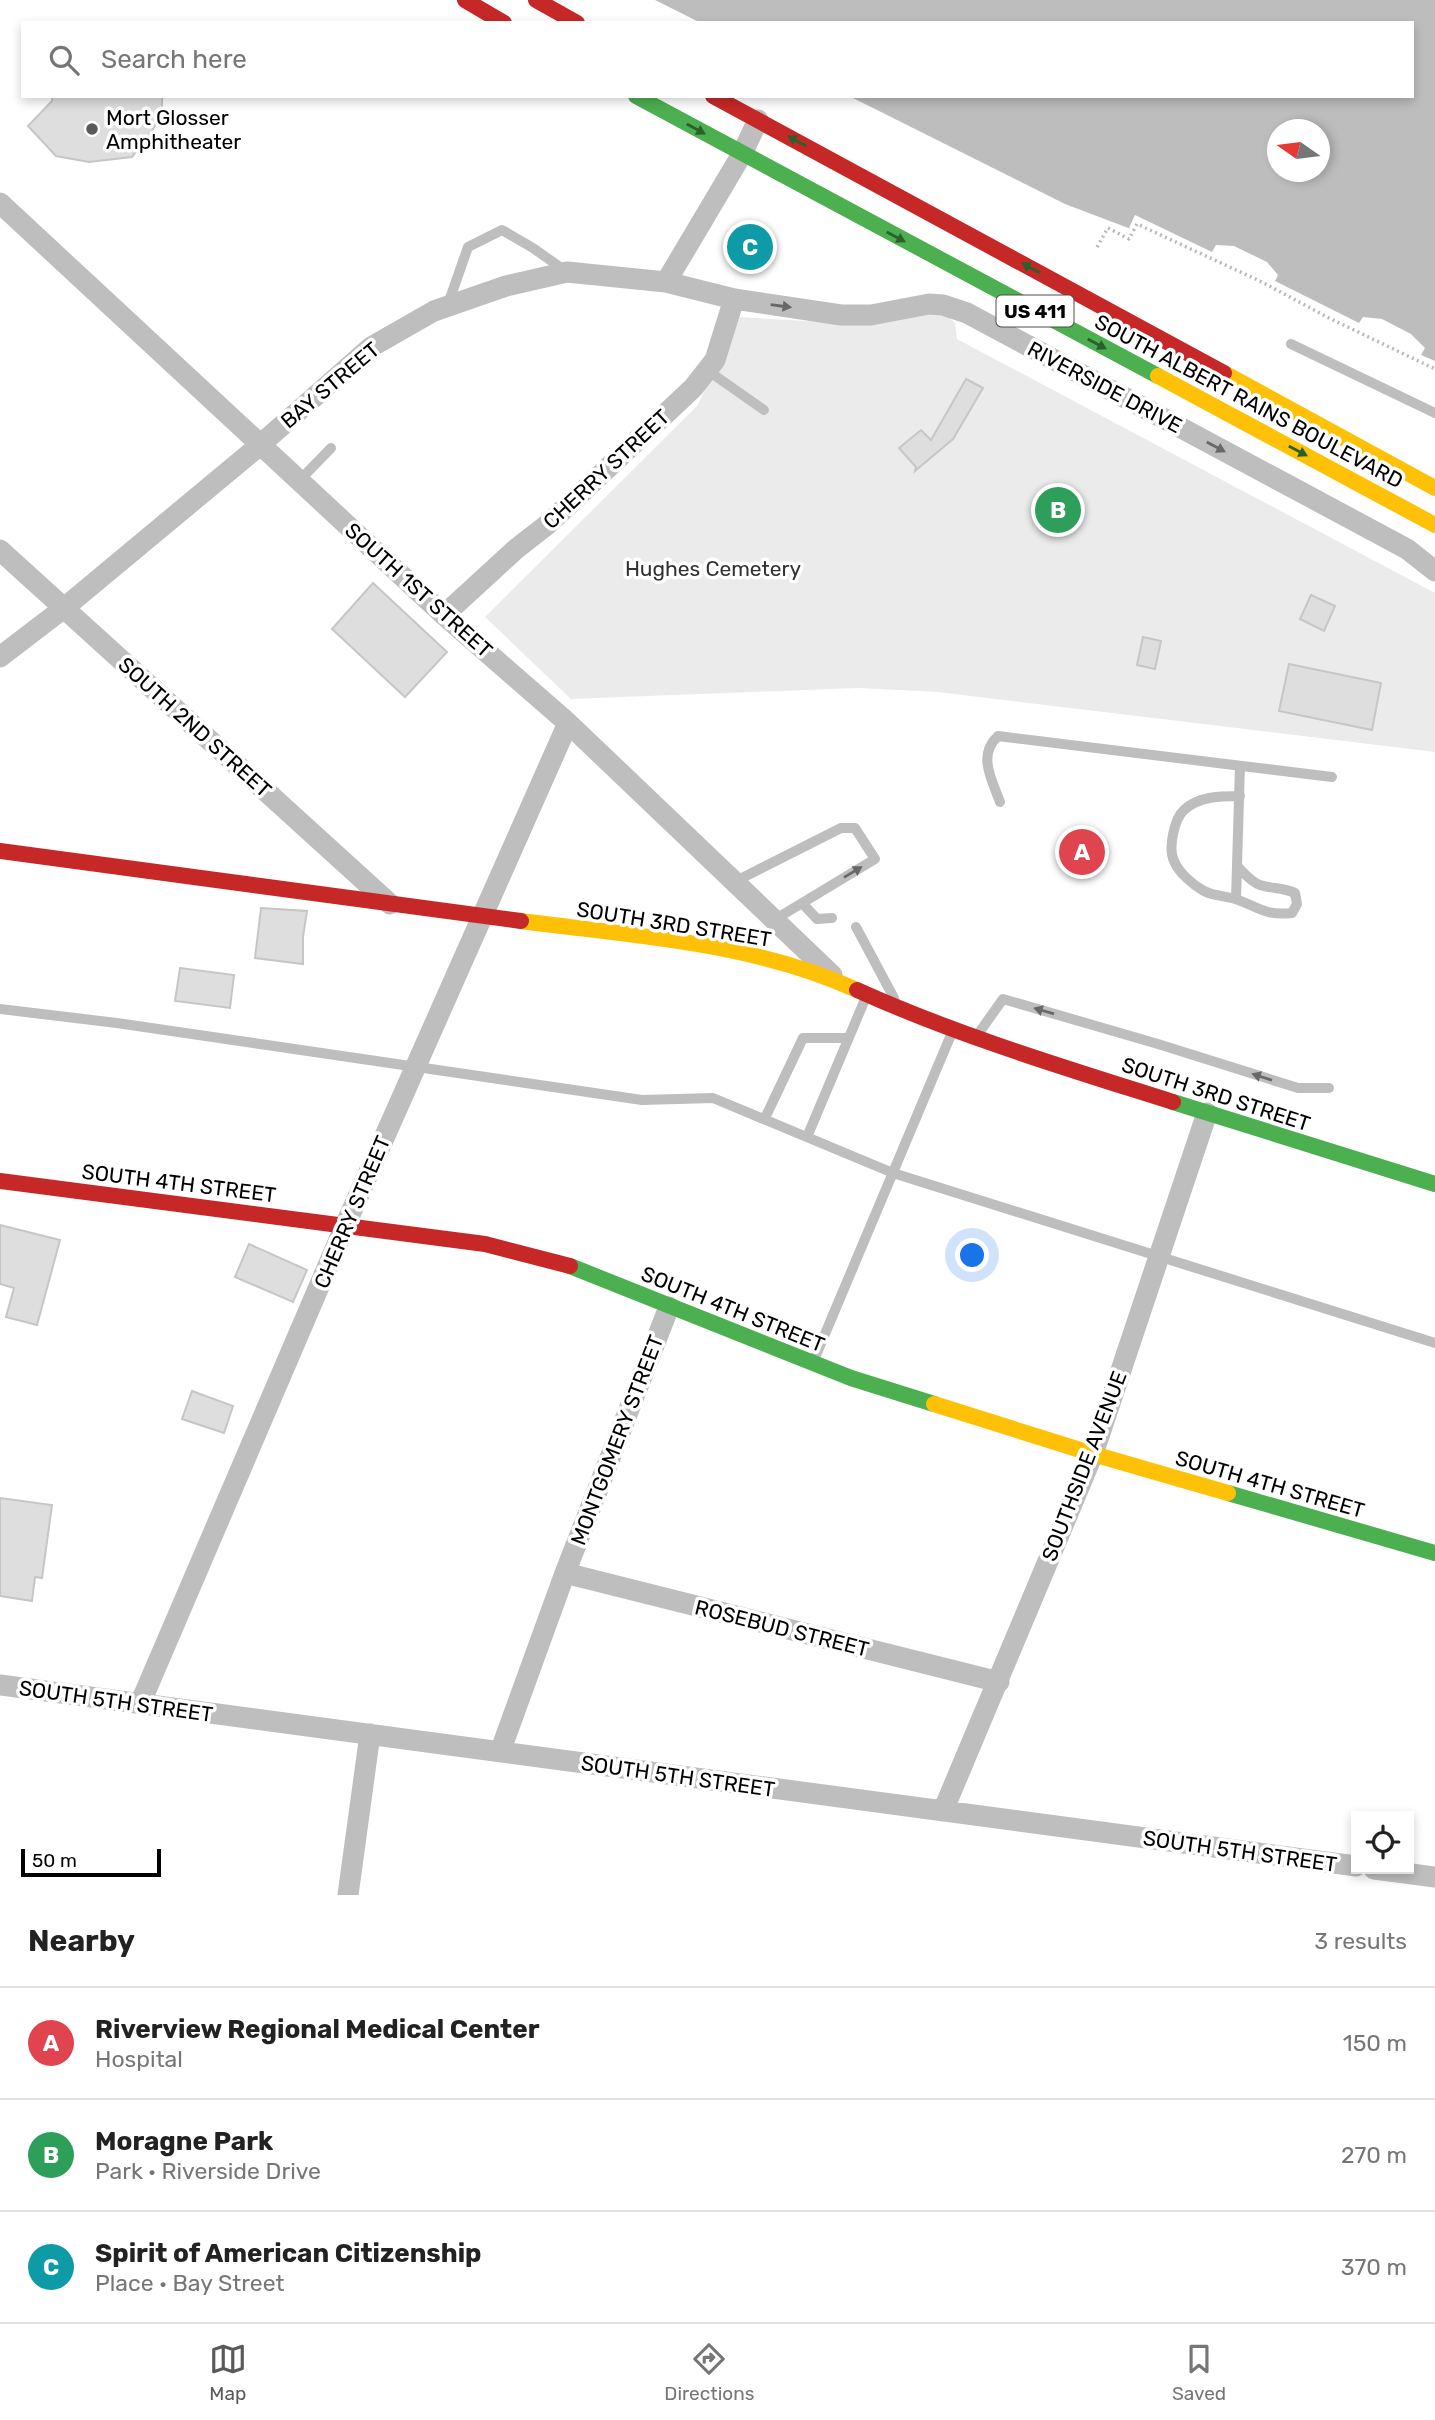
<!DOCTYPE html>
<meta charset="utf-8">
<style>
body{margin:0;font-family:Rubik,sans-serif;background:#f2f2f2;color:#222}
.controls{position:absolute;right:21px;bottom:21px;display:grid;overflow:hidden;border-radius:0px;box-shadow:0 4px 10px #0003}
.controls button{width:63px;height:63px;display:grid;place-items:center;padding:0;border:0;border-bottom:2px solid #e0e0e0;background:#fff;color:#222;font:35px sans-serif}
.compass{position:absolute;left:1267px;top:119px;width:63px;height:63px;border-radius:50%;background:#fff;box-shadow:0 4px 10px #0003;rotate:284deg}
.scale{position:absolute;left:21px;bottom:18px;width:140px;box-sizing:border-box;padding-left:7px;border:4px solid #000;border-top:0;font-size:19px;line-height:24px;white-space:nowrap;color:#000;-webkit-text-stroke:5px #fff;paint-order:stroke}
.you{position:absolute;left:973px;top:1256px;width:24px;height:24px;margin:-18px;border:5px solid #fff;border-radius:50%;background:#1a73e8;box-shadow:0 0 0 10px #1a73e833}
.badge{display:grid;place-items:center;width:46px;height:46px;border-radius:50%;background:#595959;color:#fff;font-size:23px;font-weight:700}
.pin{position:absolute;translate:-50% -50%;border:4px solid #fff;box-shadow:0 2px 7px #0006}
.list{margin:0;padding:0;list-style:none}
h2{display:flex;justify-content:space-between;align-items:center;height:91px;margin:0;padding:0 28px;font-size:30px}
h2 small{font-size:23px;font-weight:400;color:#767676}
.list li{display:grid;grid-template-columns:46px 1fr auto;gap:21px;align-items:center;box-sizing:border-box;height:112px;padding:0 28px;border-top:2px solid #e0e0e0}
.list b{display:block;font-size:26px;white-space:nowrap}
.list p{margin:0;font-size:23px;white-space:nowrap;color:#767676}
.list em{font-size:23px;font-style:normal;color:#767676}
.icon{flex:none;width:38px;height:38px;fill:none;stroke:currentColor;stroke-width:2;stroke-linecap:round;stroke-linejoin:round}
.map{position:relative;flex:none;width:1435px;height:1895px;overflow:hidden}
.search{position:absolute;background:#fff;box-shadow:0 4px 10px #0003;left:21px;right:21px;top:21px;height:77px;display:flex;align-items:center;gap:18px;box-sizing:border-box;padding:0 24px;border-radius:0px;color:#767676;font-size:26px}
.sheet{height:427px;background:#fff}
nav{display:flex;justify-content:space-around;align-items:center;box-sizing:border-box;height:98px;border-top:2px solid #e0e0e0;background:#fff;font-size:19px;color:#767676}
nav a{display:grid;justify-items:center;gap:4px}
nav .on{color:#595959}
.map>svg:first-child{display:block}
.green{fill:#ebebeb}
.water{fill:#bdbdbd;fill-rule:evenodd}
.pier{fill:#fff}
.building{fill:#dedede;stroke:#c6c6c6;stroke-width:2}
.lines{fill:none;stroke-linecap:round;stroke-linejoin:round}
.path{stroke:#b9b9b9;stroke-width:3.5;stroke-dasharray:2 3.5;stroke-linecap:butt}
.lane{stroke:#bebebe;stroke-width:10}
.street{stroke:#bebebe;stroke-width:21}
.fast{stroke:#4caf50;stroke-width:16}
.slow{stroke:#ffc107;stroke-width:16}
.jam{stroke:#c62828;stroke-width:16}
.oneway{fill:#2a602c}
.oneway2{fill:#686868}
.poi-dot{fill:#595959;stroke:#fff;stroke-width:2.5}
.labels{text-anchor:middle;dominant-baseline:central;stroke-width:7;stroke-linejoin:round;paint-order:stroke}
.shield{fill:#fff;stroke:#4c4c4c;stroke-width:2}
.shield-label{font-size:19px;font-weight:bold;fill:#000}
.poi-label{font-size:21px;fill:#000;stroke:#fff;text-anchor:start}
.street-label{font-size:21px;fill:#000;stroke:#fff}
.park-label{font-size:21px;fill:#313131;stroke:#fff}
</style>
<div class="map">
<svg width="1435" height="1895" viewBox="0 0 1435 1895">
<rect width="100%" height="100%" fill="#fff"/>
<path class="green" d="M908,313L947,315L955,323L957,339L1435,593V752L938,692L858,688L571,699L485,617L698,405L737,317L861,324Z"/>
<path class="water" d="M655,0H1435V374L1131,229L1065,204L849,96H1412V23H701ZM1278,130H1320V172H1278Z"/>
<path class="pier" d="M1135,215L1212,252L1216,245L1234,246L1267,262L1278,275L1275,281L1359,323L1363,317L1382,319L1411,334L1425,348L1421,355L1435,361V377L1133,231L1129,228Z"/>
<path class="building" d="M52,96H162V113L152,131L132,157L89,162L56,156L28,126L52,101Z
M966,379L983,388L953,439L915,471L916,467L899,448L921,430L931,440Z
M373,583L447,652L405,697L332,629Z
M1311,595L1335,606L1324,631L1300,619Z
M1143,637L1161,641L1155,669L1137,665Z
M1289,664L1381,683L1372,730L1279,711Z
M261,908L307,911L303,937V964L255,958Z
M180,968L234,975L230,1008L175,1001Z
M0,1225L60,1240L37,1325L6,1317L14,1288L0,1284Z
M249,1244L307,1270L293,1302L235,1277Z
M192,1391L233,1406L224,1433L182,1419Z
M0,1498L52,1505L42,1578L35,1577L32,1601L0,1596Z"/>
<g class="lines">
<path class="path" d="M1097,247L1108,228L1129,239L1137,224L1262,282L1329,318L1435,369"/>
<path class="lane" d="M447,307L468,247L502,230L533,248L567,272
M1291,344L1435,413
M707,370L764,410
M299,481L331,448
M1000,802C992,780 977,755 998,736L1332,777
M1237,866C1244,873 1251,882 1260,885C1272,889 1283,887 1295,893L1297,904L1292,913C1263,916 1260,907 1235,899C1225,896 1214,896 1204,891C1193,885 1179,873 1174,861C1168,849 1174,819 1184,810C1199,796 1221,796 1240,796
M734,882L841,828H855L875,859L774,920
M1236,899L1240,766
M802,903L817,919L832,918
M856,927L894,998
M0,1009L117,1023L642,1100L713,1098L893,1173L1435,1343
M976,1037L1003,999L1158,1044L1298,1088H1329
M765,1118L803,1038H848
M807,1137L866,997
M814,1360L953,1030"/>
<path class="street" d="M0,203L444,615L568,723L832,975
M666,282L742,154L758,120
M0,550L390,904
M444,615L516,549L548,524L693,388L715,360L734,299
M0,657L64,608L260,445L371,347L434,311L506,286L567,272L666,282L734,299L841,315H871L929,304L943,305L967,313L1407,549L1435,571
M565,1573L999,1682
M0,1685L1356,1866
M140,1704L345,1226L568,723
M500,1752L565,1573L669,1307
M943,1811L1093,1454L1207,1113
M1374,1869L1435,1877
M348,1895L370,1734"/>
<path class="fast" d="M636,96L1158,376
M1173,1102L1435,1184
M570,1266L851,1378L934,1404
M1228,1493L1435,1553"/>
<path class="slow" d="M1224,373L1435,488
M1158,376L1435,525
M521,921C633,936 752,942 857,990
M934,1404L1093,1454L1228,1493"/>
<path class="jam" d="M465,0L504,23
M536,0L577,23
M713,96L1224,373
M0,851L521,921
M857,990C959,1036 1066,1068 1173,1102
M0,1181L485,1244L570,1266"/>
</g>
<defs><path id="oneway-solid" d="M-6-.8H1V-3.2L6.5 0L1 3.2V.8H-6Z" transform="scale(1.75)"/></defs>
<g class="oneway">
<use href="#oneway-solid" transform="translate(696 129) rotate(29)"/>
<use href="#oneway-solid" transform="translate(797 141) rotate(-152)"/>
<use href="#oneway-solid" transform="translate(896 237) rotate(28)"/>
<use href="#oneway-solid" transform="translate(1031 268) rotate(-151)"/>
<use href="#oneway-solid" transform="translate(1097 344) rotate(28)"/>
<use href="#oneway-solid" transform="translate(1298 451) rotate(28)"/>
</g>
<g class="oneway2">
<use href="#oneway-solid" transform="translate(781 306) rotate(8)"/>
<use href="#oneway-solid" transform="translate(1216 447) rotate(28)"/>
<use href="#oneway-solid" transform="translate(853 872) rotate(-31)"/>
<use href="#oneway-solid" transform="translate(1044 1011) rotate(-164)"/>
<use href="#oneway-solid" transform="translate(1262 1077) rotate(-162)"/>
</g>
<circle class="poi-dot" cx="92" cy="129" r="7"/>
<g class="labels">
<rect class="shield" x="996.5" y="295.5" width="77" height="31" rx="5"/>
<g class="shield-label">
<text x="1035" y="311">US 411</text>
</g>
<g class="poi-label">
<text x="106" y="117">Mort Glosser<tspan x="106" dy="24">Amphitheater</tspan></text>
</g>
<g class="street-label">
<text transform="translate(330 385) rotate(-40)">BAY STREET</text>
<text transform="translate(1105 387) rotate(28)">RIVERSIDE DRIVE</text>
<text transform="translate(1249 401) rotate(28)">SOUTH ALBERT RAINS BOULEVARD</text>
<text transform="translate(606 469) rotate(-43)">CHERRY STREET</text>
<text transform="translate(419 590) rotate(42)">SOUTH 1ST STREET</text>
<text transform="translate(195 727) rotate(42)">SOUTH 2ND STREET</text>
<text transform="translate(674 924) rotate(9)">SOUTH 3RD STREET</text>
<text transform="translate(1216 1094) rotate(18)">SOUTH 3RD STREET</text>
<text transform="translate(179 1183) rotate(7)">SOUTH 4TH STREET</text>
<text transform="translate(352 1212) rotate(-67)">CHERRY STREET</text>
<text transform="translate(733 1309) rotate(22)">SOUTH 4TH STREET</text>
<text transform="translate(617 1440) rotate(-69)">MONTGOMERY STREET</text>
<text transform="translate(1084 1466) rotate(-69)">SOUTHSIDE AVENUE</text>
<text transform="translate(1270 1484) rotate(16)">SOUTH 4TH STREET</text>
<text transform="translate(782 1628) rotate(14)">ROSEBUD STREET</text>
<text transform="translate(116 1701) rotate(8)">SOUTH 5TH STREET</text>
<text transform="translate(678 1776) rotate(8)">SOUTH 5TH STREET</text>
<text transform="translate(1240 1851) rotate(8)">SOUTH 5TH STREET</text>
</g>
<g class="park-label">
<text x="713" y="568">Hughes Cemetery</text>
</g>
</g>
</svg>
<div class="controls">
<button><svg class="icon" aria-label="locate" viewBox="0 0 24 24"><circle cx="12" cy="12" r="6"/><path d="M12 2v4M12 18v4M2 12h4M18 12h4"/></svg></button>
</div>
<svg class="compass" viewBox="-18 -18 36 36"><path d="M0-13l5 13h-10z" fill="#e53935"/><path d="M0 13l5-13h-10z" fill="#767676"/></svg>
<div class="scale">50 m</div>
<div class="you"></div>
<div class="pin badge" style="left:1082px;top:852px;background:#e0444e">A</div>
<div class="pin badge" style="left:1058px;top:510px;background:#2e9e5b">B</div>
<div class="pin badge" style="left:750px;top:247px;background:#0f9aa8">C</div>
<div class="search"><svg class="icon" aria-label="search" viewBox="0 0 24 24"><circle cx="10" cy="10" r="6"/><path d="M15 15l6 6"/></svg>Search here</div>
</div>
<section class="sheet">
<h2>Nearby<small>3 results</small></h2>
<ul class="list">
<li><span class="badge" style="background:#e0444e">A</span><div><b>Riverview Regional Medical Center</b><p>Hospital</p></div><em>150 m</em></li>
<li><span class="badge" style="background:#2e9e5b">B</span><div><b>Moragne Park</b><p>Park · Riverside Drive</p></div><em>270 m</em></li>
<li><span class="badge" style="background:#0f9aa8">C</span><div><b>Spirit of American Citizenship</b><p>Place · Bay Street</p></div><em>370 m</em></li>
</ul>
</section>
<nav>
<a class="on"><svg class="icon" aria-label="map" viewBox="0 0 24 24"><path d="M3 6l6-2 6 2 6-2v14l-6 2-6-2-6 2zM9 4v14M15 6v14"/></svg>Map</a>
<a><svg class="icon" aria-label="directions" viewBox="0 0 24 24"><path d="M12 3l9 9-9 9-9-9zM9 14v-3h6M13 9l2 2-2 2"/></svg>Directions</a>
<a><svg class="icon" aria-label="saved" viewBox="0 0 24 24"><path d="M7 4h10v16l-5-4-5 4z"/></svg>Saved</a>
</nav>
